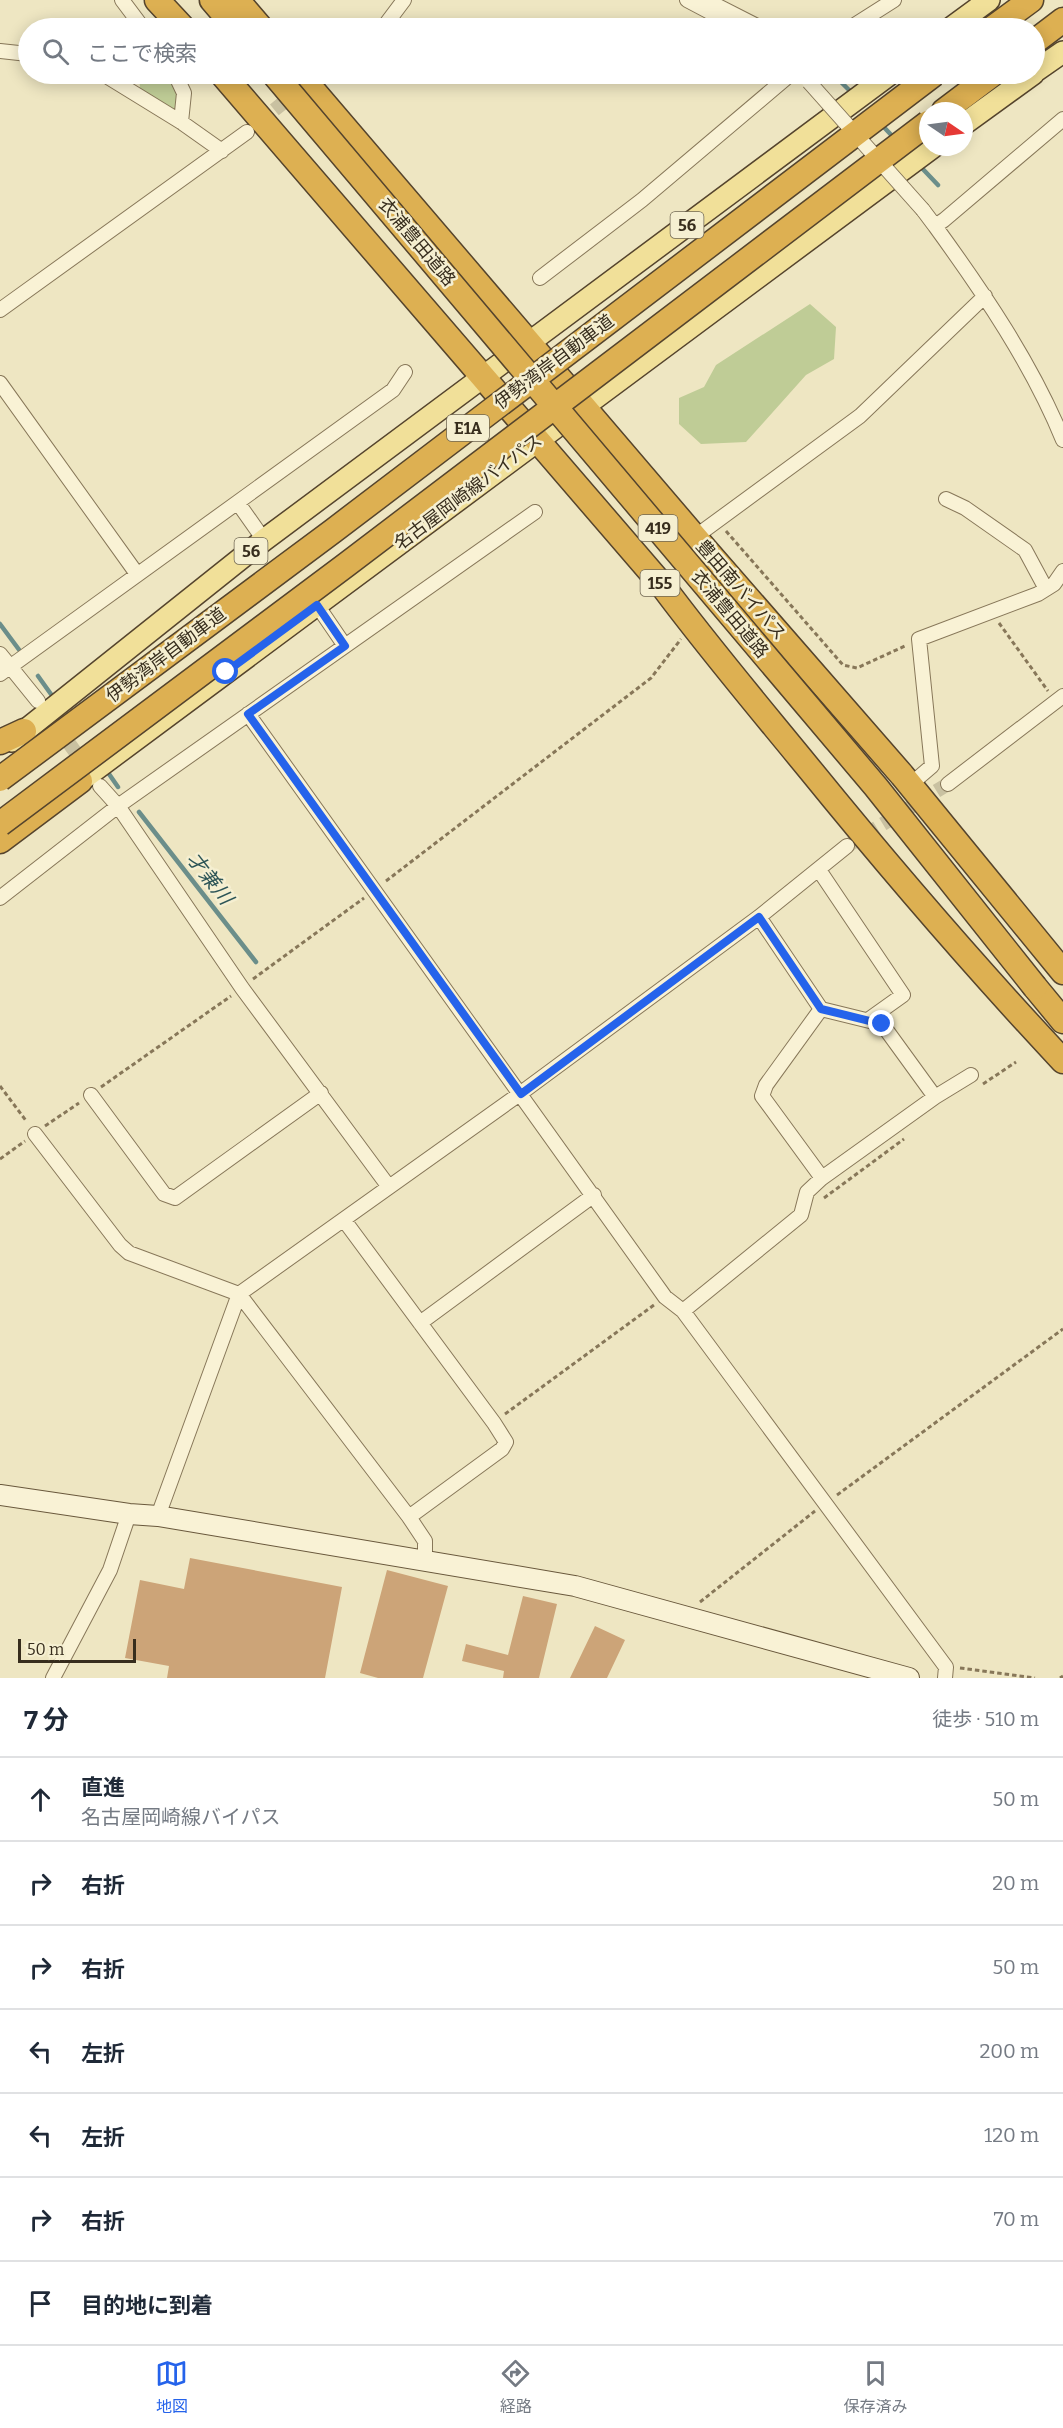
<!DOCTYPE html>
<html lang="ja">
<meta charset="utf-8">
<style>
body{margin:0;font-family:Bitter,"Noto Sans JP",serif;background:#f2f2f3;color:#1f2937}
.compass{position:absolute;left:919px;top:102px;width:54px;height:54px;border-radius:50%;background:#fff;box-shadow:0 3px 15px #0003;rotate:103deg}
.scale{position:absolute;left:18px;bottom:15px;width:118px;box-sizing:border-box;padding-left:6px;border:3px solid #372d1d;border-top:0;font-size:16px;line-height:21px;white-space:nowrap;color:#372d1d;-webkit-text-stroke:4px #f5efd1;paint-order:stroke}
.stop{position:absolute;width:18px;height:18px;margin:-14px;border:4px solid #2563eb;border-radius:50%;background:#fff}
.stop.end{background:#2563eb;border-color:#fff;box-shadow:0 2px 6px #0008}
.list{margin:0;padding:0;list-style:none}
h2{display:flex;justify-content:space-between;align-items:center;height:78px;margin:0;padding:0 24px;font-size:26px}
h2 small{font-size:20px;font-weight:400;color:#747a83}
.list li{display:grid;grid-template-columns:39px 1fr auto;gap:18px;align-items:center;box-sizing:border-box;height:84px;padding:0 24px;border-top:2px solid #e0e1e3}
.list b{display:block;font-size:22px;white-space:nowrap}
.list p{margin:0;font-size:20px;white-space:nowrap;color:#747a83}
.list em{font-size:20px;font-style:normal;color:#747a83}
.icon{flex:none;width:33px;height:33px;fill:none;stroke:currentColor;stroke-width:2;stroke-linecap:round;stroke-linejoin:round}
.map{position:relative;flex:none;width:1063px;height:1678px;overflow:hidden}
.search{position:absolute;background:#fff;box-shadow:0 3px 15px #0003;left:18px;right:18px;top:18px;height:66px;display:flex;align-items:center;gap:15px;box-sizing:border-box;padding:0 21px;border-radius:33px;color:#747a83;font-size:22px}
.sheet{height:666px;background:#fff}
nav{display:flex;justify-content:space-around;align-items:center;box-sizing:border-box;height:84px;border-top:2px solid #e0e1e3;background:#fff;font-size:16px;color:#747a83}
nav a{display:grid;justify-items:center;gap:3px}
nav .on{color:#2563eb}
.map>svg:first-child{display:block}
.green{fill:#bfcc96}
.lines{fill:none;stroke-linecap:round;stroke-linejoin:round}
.stream{stroke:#6b8e8a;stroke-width:4.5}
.building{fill:#cca478}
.street-tunnel{stroke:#c9c1a1;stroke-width:14;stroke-dasharray:14 7;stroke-linecap:butt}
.street-casing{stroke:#877759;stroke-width:16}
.secondary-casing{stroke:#69583c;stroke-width:22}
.primary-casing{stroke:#55442d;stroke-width:24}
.highway-casing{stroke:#55442d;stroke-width:27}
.path{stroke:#877759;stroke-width:3;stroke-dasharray:4.5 3;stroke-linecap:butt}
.street{stroke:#f9f2d5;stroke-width:14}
.secondary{stroke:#f9f2d5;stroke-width:20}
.primary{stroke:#f1e099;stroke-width:21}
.highway{stroke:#ddb052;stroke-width:24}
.street-bridge-casing{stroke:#877759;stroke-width:16;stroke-linecap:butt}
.highway-bridge-casing{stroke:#55442d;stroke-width:27;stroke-linecap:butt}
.street-bridge{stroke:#f9f2d5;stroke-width:14}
.highway-bridge{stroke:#ddb052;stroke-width:24}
.route{stroke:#2563eb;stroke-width:8}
.labels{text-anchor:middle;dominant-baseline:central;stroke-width:5;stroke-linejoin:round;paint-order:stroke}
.shield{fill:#f5efd1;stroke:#706753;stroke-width:1.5}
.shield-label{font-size:16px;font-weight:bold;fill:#372d1d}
.street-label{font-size:18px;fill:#372d1d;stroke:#f5efd1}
.water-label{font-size:20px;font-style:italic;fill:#2d5557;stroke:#f5efd1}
</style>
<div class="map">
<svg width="1063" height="1678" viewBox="0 0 1063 1678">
<rect width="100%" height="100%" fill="#eee6c2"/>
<path class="green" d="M139,74H169L178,93L177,108L170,110L140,89Z
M810,304L836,327L834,359L806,375L746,442L701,444L679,424V398L704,387L716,365Z"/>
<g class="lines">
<path class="stream" d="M833,74L854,95
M880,123L895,139
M919,165L938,185
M0,624L20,651
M38,676L53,697
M109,774L118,787
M139,812L256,962"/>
</g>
<path class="building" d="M190,1558L342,1587L325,1678H167L169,1666L125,1658L140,1580L184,1589Z
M387,1570L448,1586L423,1678H378L360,1673Z
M523,1596L557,1604L539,1678H503L504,1671L462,1661L466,1644L508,1655Z
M595,1626L625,1640L607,1678H570Z"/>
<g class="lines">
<path class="street-tunnel" d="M258,123L319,74
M43,707L86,767
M847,846L948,784"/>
<defs>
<path id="street" d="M122,0L143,28
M687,0L740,28
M706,0L761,28
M380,28L386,24L404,0
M850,28L894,0
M0,51L28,54
M103,74L181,122L222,151
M175,74L184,93L181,122
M923,210L935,226L944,220L1063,119
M935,226C983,292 1032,364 1063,440
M540,278L642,200L791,74
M0,310L247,132
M0,383L137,574
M946,499L965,508L1025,550L1046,589
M238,503L264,540
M695,537L860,416L985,296
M317,605L345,646
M0,654L38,701
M0,674L393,390L405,372
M248,714L665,1297L683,1311L946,1667L945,1678
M911,784L932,766L919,639L1038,594L1054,584L1063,571
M948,784L1063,696
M100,786L118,806L242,988L389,1187
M819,870L903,995L868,1020
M0,898L118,806L535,512
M759,917L821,1009L882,1024L935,1097
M821,1009L766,1085L762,1096L822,1178
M91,1095L164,1194L175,1198L321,1093
M35,1134L120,1245L129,1253L239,1294L409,1517L425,1541V1559
M344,1220L494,1423L506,1442L502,1449L409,1517
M683,1311L801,1215L807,1192L822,1178L935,1097L971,1075
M420,1323L594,1195
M158,1516L239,1294L521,1093L759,917L847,846
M53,1678L110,1570L129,1514"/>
<path id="secondary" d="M0,1495L129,1514L158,1516L575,1586L909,1678"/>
<path id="primary" d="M951,28L989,0
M1034,72L1063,52
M964,124L1033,74
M12,741L264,540L890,74
M65,788L80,781L933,147"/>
<path id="highway" d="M157,0L183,28
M212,0L236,28
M237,0L261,28
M993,28L1031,0
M1034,42L1063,20
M222,74L662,585C708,647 758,706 807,766C889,867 974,966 1063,1061
M299,74L705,549L902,775L1063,972
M944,111L993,74
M0,742L24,731
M0,841L80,781
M1035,987L1063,1021"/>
</defs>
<use href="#street" class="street-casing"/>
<use href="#secondary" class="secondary-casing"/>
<use href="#primary" class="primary-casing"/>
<use href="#highway" class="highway-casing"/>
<path class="path" d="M726,531L843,665L857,668L907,645
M999,623L1048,691
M386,881L651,678L681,639
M253,979L364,898
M983,1084L1016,1062
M0,1086L27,1122
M101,1087L231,996
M45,1126L79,1103
M0,1159L25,1141
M824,1198L904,1139
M505,1414L654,1305
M837,1495L1063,1329
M700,1602L815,1511
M960,1668L1035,1678
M1060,1678L1063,1676"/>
<use href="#street" class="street"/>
<use href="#secondary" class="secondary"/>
<use href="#primary" class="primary"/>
<use href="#highway" class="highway"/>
<defs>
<path id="street-bridge" d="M809,82L923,210"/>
<path id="highway-bridge" d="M274,74L876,787L1035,987
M0,779L333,531L934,74
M0,824L346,565L928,123"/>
</defs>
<use href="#street-bridge" class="street-bridge-casing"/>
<use href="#highway-bridge" class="highway-bridge-casing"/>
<use href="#street-bridge" class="street-bridge"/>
<use href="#highway-bridge" class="highway-bridge"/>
</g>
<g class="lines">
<path class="route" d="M226,672L317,605L345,646L248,714L521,1094L759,917L821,1009L882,1024"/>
</g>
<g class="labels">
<g class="shield">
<rect x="670.5" y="212" width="33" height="26" rx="4.5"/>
<rect x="447" y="415" width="42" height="26" rx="4.5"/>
<rect x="638.5" y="515" width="39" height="26" rx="4.5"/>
<rect x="234.5" y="538" width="33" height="26" rx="4.5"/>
<rect x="640.5" y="570" width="39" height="26" rx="4.5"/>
</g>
<g class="shield-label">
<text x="687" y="225">56</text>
<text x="468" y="428">E1A</text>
<text x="658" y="528">419</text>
<text x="251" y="551">56</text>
<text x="660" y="583">155</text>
</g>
<g class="street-label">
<text transform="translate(417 242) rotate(50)">衣浦豊田道路</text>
<text transform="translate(554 362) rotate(-37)">伊勢湾岸自動車道</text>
<text transform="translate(468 492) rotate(-37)">名古屋岡崎線バイパス</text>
<text transform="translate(741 590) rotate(49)">豊田南バイパス</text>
<text transform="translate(730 614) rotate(50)">衣浦豊田道路</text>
<text transform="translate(166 655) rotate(-37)">伊勢湾岸自動車道</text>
</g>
<g class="water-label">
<text transform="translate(210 878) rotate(52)">才兼川</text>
</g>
</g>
</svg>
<svg class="compass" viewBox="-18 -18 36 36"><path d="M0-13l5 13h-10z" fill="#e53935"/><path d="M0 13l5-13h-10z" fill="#747a83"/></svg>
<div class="scale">50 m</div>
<div class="stop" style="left:226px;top:672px"></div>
<div class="stop end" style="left:882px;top:1024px"></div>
<div class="search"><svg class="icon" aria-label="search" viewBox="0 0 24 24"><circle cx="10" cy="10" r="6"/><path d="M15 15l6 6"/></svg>ここで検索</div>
</div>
<section class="sheet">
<h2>7 分<small>徒歩 · 510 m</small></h2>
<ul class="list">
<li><svg class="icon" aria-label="ahead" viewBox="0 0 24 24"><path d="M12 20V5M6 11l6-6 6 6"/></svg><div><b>直進</b><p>名古屋岡崎線バイパス</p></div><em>50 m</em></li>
<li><svg class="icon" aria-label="right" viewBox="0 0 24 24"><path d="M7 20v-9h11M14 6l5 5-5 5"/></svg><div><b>右折</b></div><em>20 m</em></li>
<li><svg class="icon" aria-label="right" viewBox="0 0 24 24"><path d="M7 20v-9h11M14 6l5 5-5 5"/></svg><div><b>右折</b></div><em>50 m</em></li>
<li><svg class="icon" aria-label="left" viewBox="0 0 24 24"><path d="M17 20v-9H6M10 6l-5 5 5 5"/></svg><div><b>左折</b></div><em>200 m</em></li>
<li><svg class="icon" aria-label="left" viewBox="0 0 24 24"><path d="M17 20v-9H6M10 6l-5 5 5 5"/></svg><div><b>左折</b></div><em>120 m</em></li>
<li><svg class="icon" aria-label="right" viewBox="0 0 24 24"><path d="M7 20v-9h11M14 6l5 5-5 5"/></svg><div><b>右折</b></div><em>70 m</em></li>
<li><svg class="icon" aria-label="arrive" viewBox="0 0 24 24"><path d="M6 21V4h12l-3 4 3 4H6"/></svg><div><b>目的地に到着</b></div></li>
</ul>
</section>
<nav>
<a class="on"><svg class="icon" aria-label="map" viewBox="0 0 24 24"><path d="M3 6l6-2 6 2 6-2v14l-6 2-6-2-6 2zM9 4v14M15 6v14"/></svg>地図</a>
<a><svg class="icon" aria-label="directions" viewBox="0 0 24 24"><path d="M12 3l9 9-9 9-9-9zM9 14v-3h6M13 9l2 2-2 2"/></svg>経路</a>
<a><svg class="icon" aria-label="saved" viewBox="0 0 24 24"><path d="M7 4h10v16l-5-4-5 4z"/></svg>保存済み</a>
</nav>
